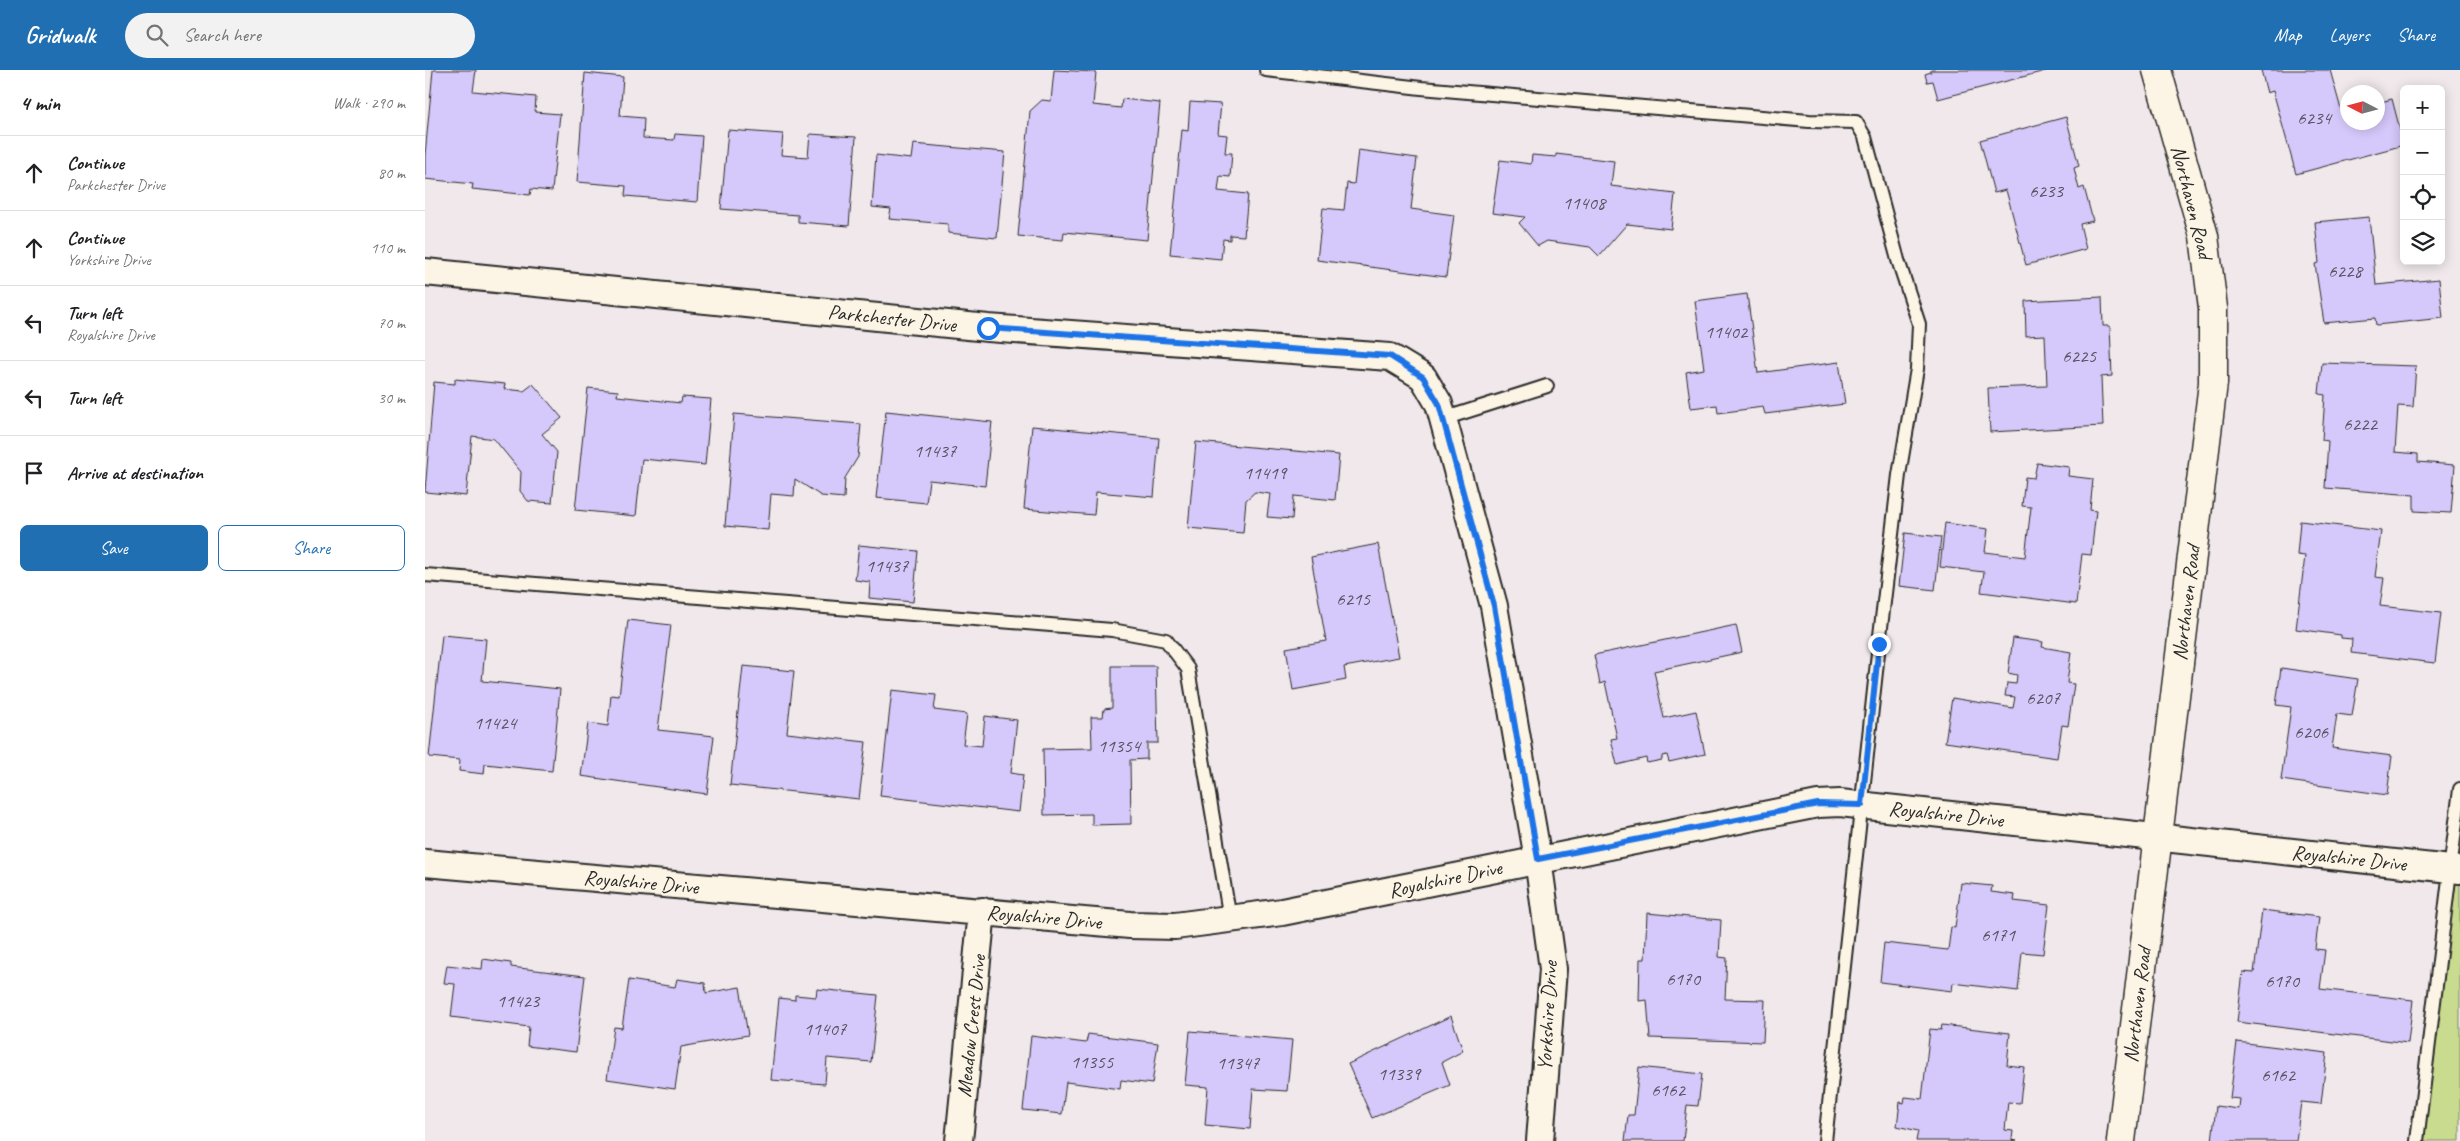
<!DOCTYPE html>
<meta charset="utf-8">
<style>
body{margin:0;font-family:Caveat,sans-serif;background:#f2f2f2;color:#202124}
.controls{position:absolute;right:15px;top:15px;display:grid;overflow:hidden;border-radius:8px;box-shadow:0 2px 12px #0003}
.controls button{width:45px;height:45px;display:grid;place-items:center;padding:0;border:0;border-bottom:1px solid #e0e0e0;background:#fff;color:#202124;font:25px sans-serif}
.compass{position:absolute;left:1915px;top:15px;width:45px;height:45px;border-radius:50%;background:#fff;box-shadow:0 2px 12px #0003;rotate:276deg}
.stop{position:absolute;width:15px;height:15px;margin:-11px;border:4px solid #1a73e8;border-radius:50%;background:#fff}
.stop.end{background:#1a73e8;border-color:#fff;box-shadow:0 1px 5px #0008}
.list{margin:0;padding:0;list-style:none}
h2{display:flex;justify-content:space-between;align-items:center;height:65px;margin:0;padding:0 20px;font-size:21px}
h2 small{font-size:16px;font-weight:400;color:#757577}
.list li{display:grid;grid-template-columns:32px 1fr auto;gap:15px;align-items:center;box-sizing:border-box;height:75px;padding:0 20px;border-top:1px solid #e0e0e0}
.list b{display:block;font-size:19px;white-space:nowrap}
.list p{margin:0;font-size:16px;white-space:nowrap;color:#757577}
.list em{font-size:16px;font-style:normal;color:#757577}
.actions{display:flex;gap:10px;padding:15px 20px}
.actions a{flex:1;padding:11px 0;border:1px solid #1f6fb2;border-radius:8px;text-align:center;font-size:18px;color:#1f6fb2}
.actions .main{background:#1f6fb2;color:#fff}
.icon{flex:none;width:28px;height:28px;fill:none;stroke:currentColor;stroke-width:2;stroke-linecap:round;stroke-linejoin:round}
.map{position:relative;flex:none;width:2035px;height:1071px;overflow:hidden}
header{display:flex;align-items:center;gap:30px;box-sizing:border-box;height:70px;padding:0 25px;background:#1f6fb2;color:#fff}
header strong{font-size:24px}
nav{display:flex;gap:28px;margin-inline-start:auto;font-size:18px}
.search{width:350px;height:45px;background:#f2f2f2;display:flex;align-items:center;gap:12px;box-sizing:border-box;padding:0 18px;border-radius:28px;color:#757577;font-size:19px}
main{display:flex}
aside{flex:1;background:#fff}
.map>svg:first-child{display:block}
.green{fill:#c9db8f;stroke:#7a835d}
.building{fill:#d5c8fa;stroke:#2b2b2b}
.lines{fill:none;stroke-linecap:round;stroke-linejoin:round}
.lane-casing{stroke:#2b2b2b;stroke-width:16}
.street-casing{stroke:#2b2b2b;stroke-width:30}
.secondary-casing{stroke:#2b2b2b;stroke-width:31}
.lane{stroke:#fcf5e5;stroke-width:12}
.street{stroke:#fcf5e5;stroke-width:26}
.secondary{stroke:#fcf5e5;stroke-width:28}
.route{stroke:#1a73e8;stroke-width:6}
.labels{text-anchor:middle;dominant-baseline:central;stroke-width:4;stroke-linejoin:round;paint-order:stroke}
.number-label{font-size:19px;fill:#56525f}
.street-label{font-size:21px;fill:#2b2b2b;stroke:#fcf5e5}
</style>
<header>
<strong>Gridwalk</strong>
<div class="search"><svg class="icon" aria-label="search" viewBox="0 0 24 24"><circle cx="10" cy="10" r="6"/><path d="M15 15l6 6"/></svg>Search here</div>
<nav><a>Map</a><a>Layers</a><a>Share</a></nav>
</header>
<main>
<aside>
<h2>4 min<small>Walk · 290 m</small></h2>
<ul class="list">
<li><svg class="icon" aria-label="ahead" viewBox="0 0 24 24"><path d="M12 20V5M6 11l6-6 6 6"/></svg><div><b>Continue</b><p>Parkchester Drive</p></div><em>80 m</em></li>
<li><svg class="icon" aria-label="ahead" viewBox="0 0 24 24"><path d="M12 20V5M6 11l6-6 6 6"/></svg><div><b>Continue</b><p>Yorkshire Drive</p></div><em>110 m</em></li>
<li><svg class="icon" aria-label="left" viewBox="0 0 24 24"><path d="M17 20v-9H6M10 6l-5 5 5 5"/></svg><div><b>Turn left</b><p>Royalshire Drive</p></div><em>70 m</em></li>
<li><svg class="icon" aria-label="left" viewBox="0 0 24 24"><path d="M17 20v-9H6M10 6l-5 5 5 5"/></svg><div><b>Turn left</b></div><em>30 m</em></li>
<li><svg class="icon" aria-label="arrive" viewBox="0 0 24 24"><path d="M6 21V4h12l-3 4 3 4H6"/></svg><div><b>Arrive at destination</b></div></li>
</ul>
<div class="actions"><a class="main">Save</a><a>Share</a></div>
</aside>
<div class="map">
<svg width="2035" height="1071" viewBox="0 0 2035 1071">
<rect width="100%" height="100%" fill="#f0e8eb"/>
<filter id="ink" filterUnits="userSpaceOnUse"><feTurbulence type="fractalNoise" baseFrequency=".02" numOctaves="2"/><feDisplacementMap in="SourceGraphic" scale="10" xChannelSelector="R" yChannelSelector="G"/><feConvolveMatrix kernelMatrix="1 2 1 2 8 2 1 2 1" color-interpolation-filters="sRGB"/></filter>
<g filter="url(#ink)">
<path class="green" d="M2035,777V1071H1999Z"/>
<path class="building" d="M8,0H51L48,21L111,27L110,42L135,44L127,121L106,119L105,125L47,119L48,114L0,109V85Z
M629,0L671,2L668,35L696,38L697,29L735,33L722,170L639,162L638,170L593,166L605,41L617,30L626,31Z
M1506,0H1624L1513,29L1508,11L1502,12L1500,4L1506,2Z
M1836,0H1905L1917,43L1922,42V52H1952V33L1967,29L1979,75L1871,104L1848,21L1842,23Z
M160,3L198,7L195,46L219,48L218,68L249,70L250,64L277,66L272,132L200,126L201,116L152,112Z
M765,32L796,34L793,64L802,65L800,83H807L805,107L795,106L793,121L823,124L819,166L805,165V170L798,169L796,189L745,184L757,60L763,61Z
M1641,47L1654,96L1649,98L1654,119L1659,117L1668,151L1655,154L1661,179L1601,195L1581,120L1569,123L1555,70Z
M303,60L358,64L356,85L383,87L385,64L431,67L424,156L373,152V145L296,139Z
M488,74L580,82L572,168L523,163V154L464,149L466,139L447,137L451,85L486,89Z
M933,80L992,88L986,139L1029,145L1021,207L892,190L898,138L919,140L922,113L929,114Z
M1131,84L1189,91L1186,116L1250,124L1246,159L1202,154L1174,186L1165,177L1122,171L1113,176L1094,153L1100,147L1067,143L1075,90L1106,94L1107,85L1131,87Z
M1944,147L1951,215L2014,209L2018,248L1951,255L1950,248L1899,253L1890,194L1894,193L1890,152Z
M1322,224L1333,303L1414,292L1420,334L1340,344L1338,337L1293,343L1292,335L1266,338L1261,302L1279,299L1270,231Z
M1677,227L1678,256H1685L1687,306L1676,307L1678,356L1565,362L1563,318L1622,316L1620,265L1601,266L1600,231Z
M1897,293L1991,296L1988,337L1973,336L1970,382L1993,384V392L2030,395L2026,443L1989,441V425L1900,418L1903,371L1897,370L1900,325L1894,324Z
M30,309L80,314L79,319L99,321L108,314L137,348L117,364L132,382L127,433L103,431L95,421L96,402L69,369L47,366L41,426L0,422L9,312L30,314Z
M163,318L193,321L192,326L256,333L257,327L286,329L280,395L217,389L211,446L150,440Z
M461,341L567,352L560,416L504,410L501,433L451,428Z
M309,344L436,354L433,387L420,408L419,428L396,426L370,409L369,426L346,424L343,460L300,456Z
M607,356L734,368L729,427L671,422L669,445L599,439Z
M771,372L914,385L910,430L869,426L867,449L842,447L845,424L830,422L821,430L818,463L763,458Z
M1612,393L1644,397L1643,406L1668,409L1665,440L1671,441L1666,485L1657,484L1651,534L1556,522L1559,502L1515,497L1520,453L1563,459L1560,482L1600,487L1606,437L1597,436L1600,407L1609,408Z
M1875,451L1956,461L1950,507L1959,508L1955,536L2016,543L2010,593L1926,583L1927,569L1916,568V565L1871,559L1880,486L1872,485Z
M1480,463L1516,467L1510,520L1474,516Z
M953,474L974,587L919,597L921,610L868,620L861,578L901,571L886,487Z
M434,475L493,481L488,532L444,528L445,512L430,510Z
M203,550L246,555L233,660L289,666L282,724L156,706L163,653L183,656L186,625L194,626Z
M1311,555L1317,582L1229,601L1239,648L1271,641L1280,684L1244,692L1242,685L1237,686V690L1222,693L1221,688L1192,695L1186,669L1192,668L1180,612L1175,614L1169,585Z
M17,565L61,569L57,611L135,619L127,701L60,694L59,704L34,701L35,690L4,687Z
M1588,568L1618,572L1617,577L1646,582L1642,613L1649,614L1643,656L1637,655L1632,688L1520,672L1527,628L1588,638L1590,627L1580,626L1582,613L1591,614L1592,605L1583,603Z
M318,596L369,601L362,663L441,672L434,729L305,715Z
M687,596H731L733,673H722V689L705,690L706,754L667,755V744L619,745L618,679L667,678L666,647H678L679,639L687,638Z
M1856,598L1933,609L1927,646L1912,644L1907,678L1967,686L1962,725L1856,710L1866,637L1851,635Z
M467,620L511,625L509,640L542,644L538,674L557,676L560,646L592,650L586,703L598,705L594,742L455,726Z
M1536,813L1567,816L1566,822L1590,825L1589,831L1624,835L1618,884L1597,882L1593,921L1528,913L1527,921L1455,912L1459,873L1523,880L1526,857L1530,858Z
M1837,840L1894,847L1890,879L1900,880L1895,919L1988,930L1983,973L1812,952L1818,902L1829,903Z
M1222,843L1296,850L1294,887L1302,888L1300,929L1340,930L1338,972L1225,968L1222,930L1214,931L1215,889H1220Z
M58,889L86,893V897L160,906L151,982L102,976L104,957L26,947L30,914L19,913L22,895L57,899Z
M252,909L280,913L281,923L315,917L323,965L256,977L250,1019L182,1009L189,957L197,958L204,910L250,917Z
M392,919L453,925L446,992L402,988L400,1014L346,1010L354,928L370,930V925L391,927Z
M1026,946L1038,981L1017,992L1025,1015L947,1048L923,994Z
M1517,955L1585,963L1582,995L1599,997L1595,1033L1583,1032L1580,1060L1588,1061L1587,1070L1592,1071H1491L1493,1061L1472,1056L1475,1032L1479,1033L1480,1027L1497,1029L1505,959L1516,960Z
M765,961L867,970L862,1021L828,1019L825,1059L780,1055L783,1017L760,1015Z
M663,964L733,973L727,1014L696,1010L695,1019L641,1012L637,1044L598,1040L606,966L661,973Z
M1812,972L1902,983L1896,1034L1876,1032L1871,1071H1787L1791,1036L1814,1039L1815,1029L1805,1028Z
M1214,997L1277,1004L1273,1036L1262,1035L1258,1071H1200L1203,1045H1209Z"/>
<g class="lines">
<defs>
<path id="lane" d="M841,0L996,18L1384,51L1431,52L1440,67L1473,190L1494,254L1492,299L1474,405L1454,574L1400,1071
M1018,349L1122,316
M0,505L687,560L741,570L763,599L805,849
M1992,1071L2035,719"/>
<path id="street" d="M0,202L563,258L965,287L998,307L1014,334L1069,536L1113,789L1128,899L1115,1071
M0,793L705,855L750,856L857,842L1393,734L1415,733L2035,800
M534,1071L557,841"/>
<path id="secondary" d="M1696,1071L1788,313V238L1779,166L1732,0"/>
</defs>
<use href="#lane" class="lane-casing"/>
<use href="#street" class="street-casing"/>
<use href="#secondary" class="secondary-casing"/>
<use href="#lane" class="lane"/>
<use href="#street" class="street"/>
<use href="#secondary" class="secondary"/>
</g>
</g>
<g class="lines" filter="url(#ink)">
<path class="route" d="M563,258L965,286L998,307L1014,334L1069,536L1113,789L1393,734L1437,735L1454,574"/>
</g>
<g class="labels">
<g class="number-label">
<text x="1889" y="48">6234</text>
<text x="1621" y="121">6233</text>
<text x="1159" y="133">11408</text>
<text x="1920" y="201">6228</text>
<text x="1301" y="262">11402</text>
<text x="1654" y="286">6225</text>
<text x="1935" y="354">6222</text>
<text x="510" y="381">11437</text>
<text x="840" y="403">11419</text>
<text x="462" y="496">11437</text>
<text x="928" y="529">6215</text>
<text x="1618" y="628">6207</text>
<text x="70" y="653">11424</text>
<text x="1886" y="662">6206</text>
<text x="694" y="676">11354</text>
<text x="1573" y="865">6171</text>
<text x="1258" y="909">6170</text>
<text x="1857" y="911">6170</text>
<text x="93" y="931">11423</text>
<text x="400" y="959">11407</text>
<text x="667" y="992">11355</text>
<text x="813" y="993">11347</text>
<text x="974" y="1004">11339</text>
<text x="1853" y="1005">6162</text>
<text x="1243" y="1020">6162</text>
</g>
<g class="street-label">
<text transform="translate(1767 132) rotate(76)">Northaven Road</text>
<text transform="translate(467 248) rotate(6)">Parkchester Drive</text>
<text transform="translate(1761 533) rotate(-83)">Northaven Road</text>
<text transform="translate(1521 744) rotate(6)">Royalshire Drive</text>
<text transform="translate(1924 788) rotate(6)">Royalshire Drive</text>
<text transform="translate(1020 809) rotate(-12)">Royalshire Drive</text>
<text transform="translate(216 812) rotate(5)">Royalshire Drive</text>
<text transform="translate(619 847) rotate(5)">Royalshire Drive</text>
<text transform="translate(1712 935) rotate(-83)">Northaven Road</text>
<text transform="translate(1122 946) rotate(-87)">Yorkshire Drive</text>
<text transform="translate(546 956) rotate(-84)">Meadow Crest Drive</text>
</g>
</g>
</svg>
<div class="controls">
<button>+</button>
<button>−</button>
<button><svg class="icon" aria-label="locate" viewBox="0 0 24 24"><circle cx="12" cy="12" r="6"/><path d="M12 2v4M12 18v4M2 12h4M18 12h4"/></svg></button>
<button><svg class="icon" aria-label="layers" viewBox="0 0 24 24"><path d="M12 4l9 5-9 5-9-5zM3 14l9 5 9-5"/></svg></button>
</div>
<svg class="compass" viewBox="-18 -18 36 36"><path d="M0-13l5 13h-10z" fill="#e53935"/><path d="M0 13l5-13h-10z" fill="#757577"/></svg>
<div class="stop" style="left:563px;top:258px"></div>
<div class="stop end" style="left:1454px;top:574px"></div>
</div>
</main>
